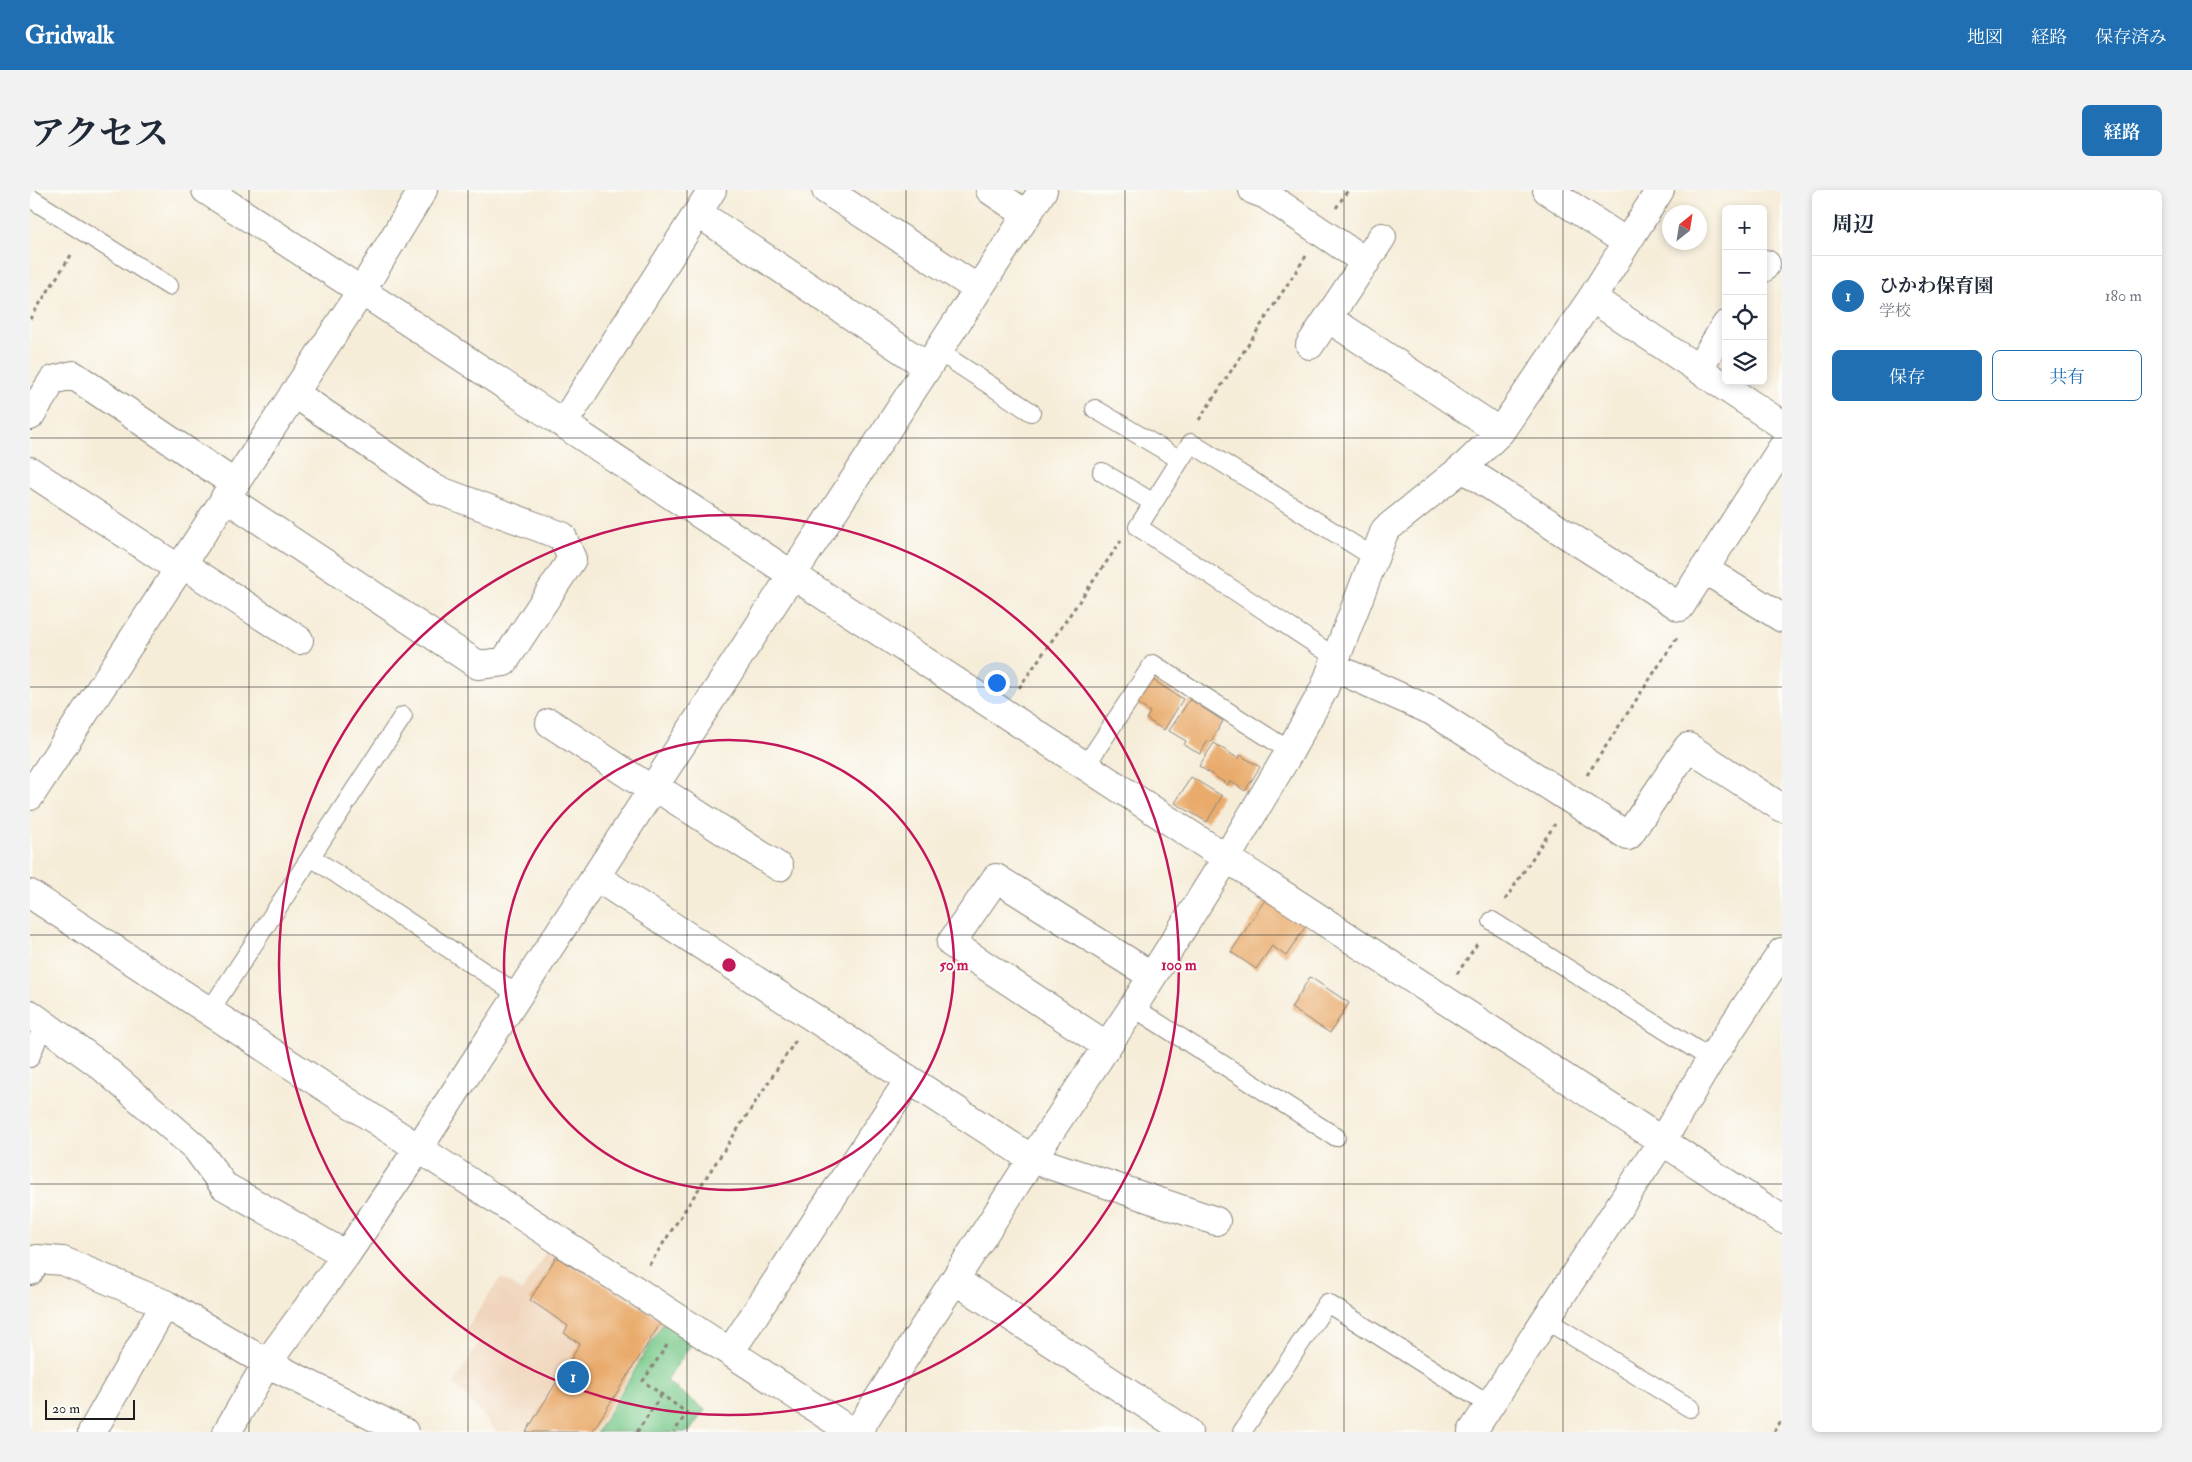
<!DOCTYPE html>
<html lang="ja">
<meta charset="utf-8">
<style>
body{margin:0;font-family:"IM FELL Double Pica","Noto Serif JP",serif;background:#f2f2f3;color:#1f2937}
.controls{position:absolute;right:15px;top:15px;display:grid;overflow:hidden;border-radius:8px;box-shadow:0 2px 8px #0003}
.controls button{width:45px;height:45px;display:grid;place-items:center;padding:0;border:0;border-bottom:1px solid #e0e1e3;background:#fff;color:#1f2937;font:25px sans-serif}
.compass{position:absolute;left:1632px;top:15px;width:45px;height:45px;border-radius:50%;background:#fff;box-shadow:0 2px 8px #0003;rotate:30deg}
.scale{position:absolute;left:15px;bottom:12px;width:90px;box-sizing:border-box;padding-left:5px;border:2px solid #1c1c1c;border-top:0;font-size:14px;line-height:18px;white-space:nowrap;color:#1c1c1c;-webkit-text-stroke:4px #fdfcf7;paint-order:stroke}
.you{position:absolute;left:966px;top:492px;width:18px;height:18px;margin:-12px;border:4px solid #fff;border-radius:50%;background:#1a73e8;box-shadow:0 0 0 8px #1a73e833}
.badge{display:grid;place-items:center;width:32px;height:32px;border-radius:50%;background:#1f6fb2;color:#fff;font-size:16px;font-weight:700}
.pin{position:absolute;translate:-50% -50%;border:2px solid #fff;box-shadow:0 1px 5px #0006}
.list{margin:0;padding:0;list-style:none}
h2{display:flex;justify-content:space-between;align-items:center;height:65px;margin:0;padding:0 20px;font-size:21px}
h2 small{font-size:16px;font-weight:400;color:#747a83}
.list li{display:grid;grid-template-columns:32px 1fr auto;gap:15px;align-items:center;box-sizing:border-box;height:80px;padding:0 20px;border-top:1px solid #e0e1e3}
.list b{display:block;font-size:19px;white-space:nowrap}
.list p{margin:0;font-size:16px;white-space:nowrap;color:#747a83}
.list em{font-size:16px;font-style:normal;color:#747a83}
.actions{display:flex;gap:10px;padding:15px 20px}
.actions a{flex:1;padding:11px 0;border:1px solid #1f6fb2;border-radius:8px;text-align:center;font-size:18px;color:#1f6fb2}
.actions .main{background:#1f6fb2;color:#fff}
.icon{flex:none;width:28px;height:28px;fill:none;stroke:currentColor;stroke-width:2;stroke-linecap:round;stroke-linejoin:round}
.map{position:relative;flex:none;width:1752px;height:1242px;overflow:hidden;border-radius:8px}
header{display:flex;align-items:center;gap:30px;box-sizing:border-box;height:70px;padding:0 25px;background:#1f6fb2;color:#fff}
header strong{font-size:24px}
nav{display:flex;gap:28px;margin-inline-start:auto;font-size:18px}
.intro{display:flex;align-items:center;justify-content:space-between;box-sizing:border-box;height:120px;padding:0 30px}
h1{margin:0;font-size:35px}
.button{padding:12px 22px;border-radius:8px;background:#1f6fb2;color:#fff;font-size:18px;font-weight:700}
main{display:flex;gap:30px;padding:0 30px}
aside{flex:1;background:#fff;border-radius:8px;box-shadow:0 2px 8px #0003}
.map>svg:first-child{display:block}
.built{fill:#f0d5bc}
.green{fill:#77c98a;stroke:#4a7253}
.building{fill:#e9ab6c}
.lines{fill:none;stroke-linecap:round;stroke-linejoin:round}
.lane-casing{stroke:#89847a;stroke-width:20}
.street-casing{stroke:#89847a;stroke-width:30}
.secondary-casing{stroke:#89847a;stroke-width:30}
.path{stroke:#89847a;stroke-width:3;stroke-dasharray:4 4;stroke-linecap:butt}
.lane{stroke:#fff;stroke-width:18}
.street{stroke:#fff;stroke-width:28}
.secondary{stroke:#fff;stroke-width:28}
.grid{fill:none;stroke:#1c1c1c;stroke-width:1;stroke-opacity:0.55}
.ring{fill:none;stroke:#c2185b;stroke-width:2.5}
.centre{fill:#c2185b;stroke:#fdfcf7;stroke-width:2.5}
.ring-label{font-size:15px;text-anchor:middle;font-weight:bold;fill:#c2185b;stroke:#fdfcf7;stroke-width:4;stroke-linejoin:round;paint-order:stroke}
</style>
<header>
<strong>Gridwalk</strong>
<nav><a>地図</a><a>経路</a><a>保存済み</a></nav>
</header>
<div class="intro"><h1>アクセス</h1><a class="button">経路</a></div>
<main>
<div class="map">
<svg width="1752" height="1242" viewBox="0 0 1752 1242">
<rect width="100%" height="100%" fill="#fdfcf7"/>
<filter id="ink" filterUnits="userSpaceOnUse"><feTurbulence type="fractalNoise" baseFrequency=".02" numOctaves="2"/><feDisplacementMap in="SourceGraphic" scale="10" xChannelSelector="R" yChannelSelector="G"/><feConvolveMatrix kernelMatrix="1 2 1 2 8 2 1 2 1" color-interpolation-filters="sRGB"/></filter>
<filter id="wash" filterUnits="userSpaceOnUse"><feTurbulence type="fractalNoise" baseFrequency=".0096" numOctaves="4" result="noise"/><feDisplacementMap in="SourceGraphic" scale="20" xChannelSelector="R" yChannelSelector="G"/><feGaussianBlur stdDeviation="1.12" result="paint"/><feColorMatrix in="noise" values="0 0 0 0 0 0 0 0 0 0 0 0 0 0 0 0 0 1.4 0 .05"/><feComposite in="paint" operator="in"/></filter>
<g filter="url(#wash)">
<rect width="100%" height="100%" fill="#f6edd9"/>
<path class="built" d="M520,1056L633,1130L565,1242H467L424,1193L450,1151L435,1141L471,1087L492,1101Z"/>
<path class="green" d="M635,1130L664,1150L636,1191L675,1220L659,1242H567Z"/>
<g id="blocks">
<path class="building" d="M1123,490L1153,509L1134,540L1116,529L1120,522L1107,514Z
M1160,509L1193,531L1181,552L1178,550L1170,564L1154,555L1156,551L1139,541Z
M1184,553L1209,569L1210,565L1230,577L1215,601L1200,591L1198,595L1169,576Z
M1161,587L1192,606L1177,632L1145,613Z
M1235,710L1276,736L1256,766L1242,756L1226,779L1201,762Z
M1280,787L1319,813L1300,843L1261,818Z
M526,1067L632,1131L562,1242H496L550,1154L534,1143L538,1136L500,1110Z"/>
</g>
</g>
<g filter="url(#ink)">
<use href="#blocks" fill-opacity="0" stroke="#89847a" stroke-width="1"/>
<g class="lines">
<defs>
<path id="lane" d="M0,8L139,96
M908,161L1001,222
M1065,219L1149,269
M1072,282L1122,312
M1305,467L1108,337L1161,253L1334,361L1345,366
M1056,575L1123,474L1260,561
M281,667L487,804
M1462,731L1681,869
M1103,817L1306,947
M179,822L373,526
M0,868L14,833
M1516,1130L1660,1218
M1212,1242L1297,1113L1459,1215"/>
<path id="street" d="M176,0C372,126 566,256 761,384C1091,600 1421,814 1752,1029
M796,0L948,99
M960,0L997,25
M1223,0L1236,5L1336,72
M1517,0L1596,52
M668,23L898,177
M1733,78L1736,74
M1562,108L1752,235
M1298,128L1470,242
M1280,155L1352,47
M1668,179L1696,135
M0,226L23,190L43,185L205,294
M533,234L682,0
M1436,275L1442,284L1650,417L1752,258
M0,281L149,379
M195,307L448,475L474,472L542,369L532,346L405,299L264,203
M152,374L269,450
M1674,379L1752,428
M1303,477L1402,521L1598,646L1658,557L1752,618
M520,533L622,600
M624,596L749,677
M566,687L1002,969L1186,1031
M0,704L822,1242
M0,824L70,875L166,958L194,996L316,1065
M1077,856L921,753L966,688L1122,786
M0,1081L7,1069L33,1071L135,1114L237,1173L374,1242
M925,1090L1158,1242
M700,1162L879,890
M62,1242L135,1114
M197,1242L237,1173L316,1065L388,959L1013,0
M827,1242L1002,969L1103,817L1197,667L1260,561L1294,499L1355,340L1436,275L1470,242L1562,108L1630,0
M1442,1242L1632,951L1681,869L1752,762"/>
<path id="secondary" d="M0,606L332,100L393,0"/>
</defs>
<use href="#lane" class="lane-casing"/>
<use href="#street" class="street-casing"/>
<use href="#secondary" class="secondary-casing"/>
<path class="path" d="M1306,18L1318,0
M0,129L43,62
M1169,230L1276,66
M989,498L1091,351
M1557,585L1648,446
M1475,710L1525,634
M1427,784L1449,751
M619,1075L766,850
M637,1155L613,1191L657,1223L644,1242
M607,1242L632,1204
M1744,1242L1752,1229"/>
<use href="#lane" class="lane"/>
<use href="#street" class="street"/>
<use href="#secondary" class="secondary"/>
</g>
</g>
<path class="grid" d="M219,0V1242M438,0V1242M657,0V1242M876,0V1242M1095,0V1242M1314,0V1242M1533,0V1242M0,248H1752M0,497H1752M0,745H1752M0,994H1752"/>
<g class="ring">
<circle cx="699" cy="775" r="225"/>
<circle cx="699" cy="775" r="450"/>
</g>
<circle cx="699" cy="775" r="8" class="centre"/>
<g class="ring-label">
<text x="924" y="780">50 m</text>
<text x="1149" y="780">100 m</text>
</g>
</svg>
<div class="controls">
<button>+</button>
<button>−</button>
<button><svg class="icon" aria-label="locate" viewBox="0 0 24 24"><circle cx="12" cy="12" r="6"/><path d="M12 2v4M12 18v4M2 12h4M18 12h4"/></svg></button>
<button><svg class="icon" aria-label="layers" viewBox="0 0 24 24"><path d="M12 4l9 5-9 5-9-5zM3 14l9 5 9-5"/></svg></button>
</div>
<svg class="compass" viewBox="-18 -18 36 36"><path d="M0-13l5 13h-10z" fill="#e53935"/><path d="M0 13l5-13h-10z" fill="#747a83"/></svg>
<div class="scale">20 m</div>
<div class="you"></div>
<div class="pin badge" style="left:543px;top:1187px">1</div>
</div>
<aside>
<h2>周辺<small></small></h2>
<ul class="list">
<li><span class="badge">1</span><div><b>ひかわ保育園</b><p>学校</p></div><em>180 m</em></li>
</ul>
<div class="actions"><a class="main">保存</a><a>共有</a></div>
</aside>
</main>
